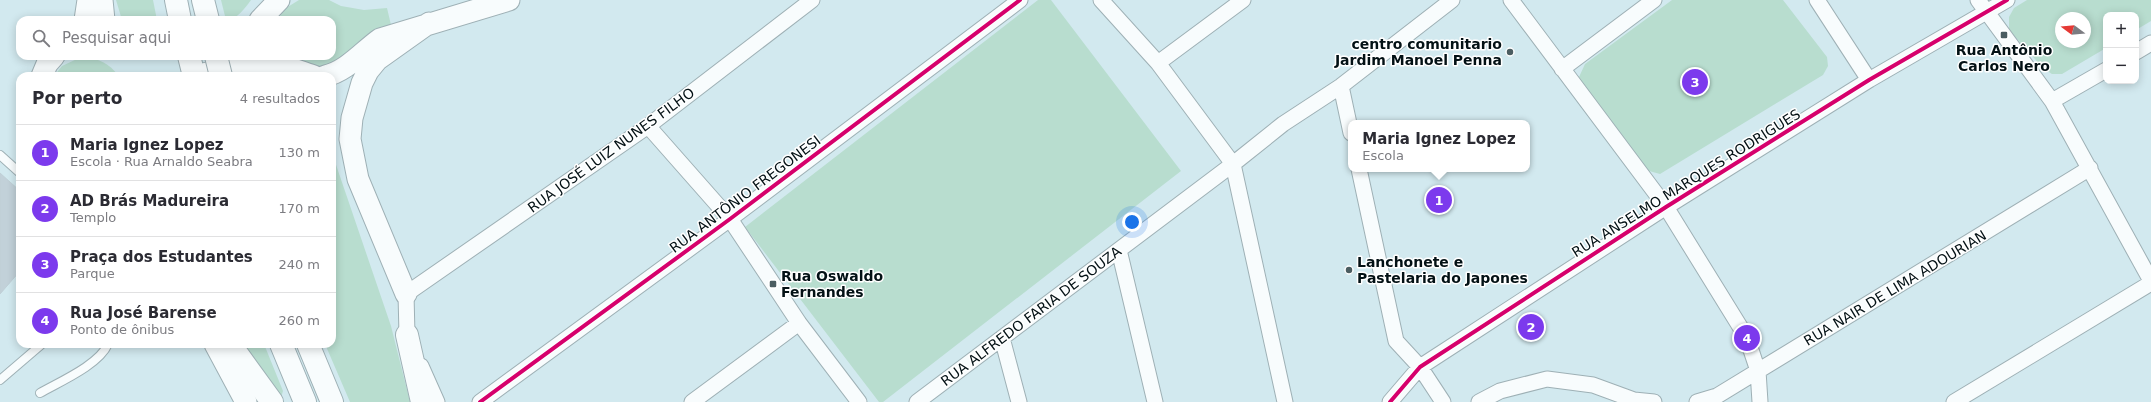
<!DOCTYPE html>
<html lang="pt">
<meta charset="utf-8">
<style>
body{margin:0;font-family:"DejaVu Sans",sans-serif;background:#f2f2f3;color:#2b2b33}
.controls{position:absolute;right:12px;top:12px;display:grid;overflow:hidden;border-radius:8px;box-shadow:0 2px 10px #0003}
.controls button{width:36px;height:36px;display:grid;place-items:center;padding:0;border:0;border-bottom:1px solid #e1e1e2;background:#fff;color:#2b2b33;font:20px sans-serif}
.compass{position:absolute;left:2055px;top:12px;width:36px;height:36px;border-radius:50%;background:#fff;box-shadow:0 2px 10px #0003;rotate:286deg}
.you{position:absolute;left:1132px;top:222px;width:14px;height:14px;margin:-10px;border:3px solid #fff;border-radius:50%;background:#1a73e8;box-shadow:0 0 0 6px #1a73e833}
.badge{display:grid;place-items:center;width:26px;height:26px;border-radius:50%;background:#7c3aed;color:#fff;font-size:13px;font-weight:700}
.pin{position:absolute;translate:-50% -50%;border:2px solid #fff;box-shadow:0 1px 4px #0006}
.popup{position:absolute;left:1348px;top:120px;width:182px;height:52px;box-sizing:border-box;display:grid;place-content:center;border-radius:8px;background:#fff;filter:drop-shadow(0 1px 3px #0005);font-size:13px;white-space:nowrap;color:#7c7c81}
.popup b{font-size:15px;color:#2b2b33}
.popup::after{content:'';position:absolute;left:50%;top:100%;margin-left:-8px;border:8px solid transparent;border-top-color:#fff}
.list{margin:0;padding:0;list-style:none}
h2{display:flex;justify-content:space-between;align-items:center;height:52px;margin:0;padding:0 16px;font-size:17px}
h2 small{font-size:13px;font-weight:400;color:#7c7c81}
.list li{display:grid;grid-template-columns:26px 1fr auto;gap:12px;align-items:center;box-sizing:border-box;height:56px;padding:0 16px;border-top:1px solid #e1e1e2}
.list b{display:block;font-size:15px;white-space:nowrap}
.list p{margin:0;font-size:13px;white-space:nowrap;color:#7c7c81}
.list em{font-size:13px;font-style:normal;color:#7c7c81}
.icon{flex:none;width:22px;height:22px;fill:none;stroke:currentColor;stroke-width:2;stroke-linecap:round;stroke-linejoin:round}
.map{position:relative;flex:none;width:2151px;height:402px;overflow:hidden}
.search{position:absolute;background:#fff;box-shadow:0 2px 10px #0003;left:16px;top:16px;width:320px;height:44px;display:flex;align-items:center;gap:10px;box-sizing:border-box;padding:0 14px;border-radius:12px;color:#7c7c81;font-size:15px}
.panel{position:absolute;background:#fff;box-shadow:0 2px 10px #0003;left:16px;top:72px;width:320px;height:276px;border-radius:12px}
.map>svg:first-child{display:block}
.green{fill:#b8ddcf;fill-rule:evenodd}
.building{fill:#c2d1d9;stroke:#bfcfd6}
.lines{fill:none;stroke-linecap:round;stroke-linejoin:round}
.lane-casing{stroke:#9eb0b5;stroke-width:10}
.street-casing{stroke:#9eb0b5;stroke-width:17}
.secondary-casing{stroke:#9eb0b5;stroke-width:23}
.highway-casing{stroke:#9eb0b5;stroke-width:24}
.lane{stroke:#f8fcfd;stroke-width:8}
.street{stroke:#f8fcfd;stroke-width:15}
.secondary{stroke:#f8fcfd;stroke-width:21}
.highway{stroke:#f8fcfd;stroke-width:22}
.highway-bridge-casing{stroke:#9eb0b5;stroke-width:24;stroke-linecap:butt}
.highway-bridge{stroke:#f8fcfd;stroke-width:22}
.cycleway-casing{stroke:#fff;stroke-width:6}
.cycleway{stroke:#d6006c;stroke-width:4}
.poi-dot{fill:#4b5d61;stroke:#fff;stroke-width:1.5}
.labels{text-anchor:middle;dominant-baseline:central;stroke-width:3;stroke-linejoin:round;paint-order:stroke}
.poi-label{font-size:14px;font-weight:bold;fill:#031115;stroke:#fff;text-anchor:start}
.street-label{font-size:14px;fill:#031115;stroke:#fff}
</style>
<div class="map">
<svg width="2151" height="402" viewBox="0 0 2151 402">
<rect width="100%" height="100%" fill="#d2e9ef"/>
<path class="green" d="M116,0H153L157,20H122Z
M221,0H251C245,8 237,20 226,20Z
M299,0H329L341,6L364,10L387,8L391,25L372,33L355,45L333,64L315,70L244,56H332V20H277L286,8Z
M1038,0H1051L1181,171L883,402H879L745,227Z
M1672,0H1783L1827,57L1828,66L1823,75L1660,174L1642,169L1580,87L1579,77L1585,64Z
M2027,0H2151V21L2136,30V15H2106V48L2062,74H2052L2043,68L2009,30V17L2014,8ZM2061,18H2085V42H2061Z
M79,58C97,57 108,62 119,76H54L62,66Z
M332,153L391,326L410,402H350L325,344H332Z
M240,344H264L283,391L280,401Z"/>
<path class="building" d="M0,173L20,191V271L0,294Z"/>
<g class="lines">
<defs>
<path id="lane" d="M0,155L20,173
M0,380L42,344
M40,393C59,382 99,365 108,344"/>
<path id="street" d="M1101,0L1158,63L1233,164L1285,402
M1511,0L1666,207L1747,338L1758,371L1760,402
M1817,0L1869,80
M1978,0L2052,101L2151,281
M2136,52L2151,43
M1158,63L1243,0
M1562,69L1654,0
M1341,86L1351,133
M2052,101L2106,70
M648,126L730,219L799,323L859,402
M1359,169L1396,341L1420,367L1443,402
M1119,250L1155,402
M1002,338L1019,402
M411,343L407,335L406,294L648,126L812,0
M421,366L437,402
M480,402L730,219L1020,0
M692,402L799,323
M917,402L1233,164L1283,124L1341,86L1452,0
M1390,402L1420,367L1666,207L1869,80L2007,0
M1479,402L1500,391L1547,379L1593,385L1634,400L1654,402
M1697,402L1717,396L2090,168
M1954,402L2151,283"/>
<path id="secondary" d="M102,0L104,20
M85,20L88,0
M260,20L279,0
M42,76L47,64L54,56
M196,76C217,71 242,61 263,62C281,63 297,71 314,76
M325,76C346,72 363,51 380,39L509,0
M406,294L358,179L350,139L352,118L362,83L368,71L377,60L429,23
M215,344L246,402"/>
<path id="highway" d="M176,0L180,20
M203,0L208,20
M189,56L194,76
M407,335L422,402
M230,344L272,402
M281,344L305,402
M308,344L332,402"/>
</defs>
<use href="#lane" class="lane-casing"/>
<use href="#street" class="street-casing"/>
<use href="#secondary" class="secondary-casing"/>
<use href="#highway" class="highway-casing"/>
<use href="#lane" class="lane"/>
<use href="#street" class="street"/>
<use href="#secondary" class="secondary"/>
<use href="#highway" class="highway"/>
<defs>
<path id="highway-bridge" d="M216,56L221,76"/>
</defs>
<use href="#highway-bridge" class="highway-bridge-casing"/>
<use href="#highway-bridge" class="highway-bridge"/>
<defs>
<path id="cycleway" d="M480,402L730,219L1020,0
M1390,402L1420,367L1666,207L1869,80L2007,0"/>
</defs>
<use href="#cycleway" class="cycleway-casing"/>
<use href="#cycleway" class="cycleway"/>
</g>
<g class="poi-dot">
<rect x="2000" y="31" width="8" height="8" rx="2"/>
<circle cx="1510" cy="52" r="4"/>
<circle cx="1349" cy="270" r="4"/>
<rect x="769" y="280" width="8" height="8" rx="2"/>
</g>
<g class="labels">
<g class="poi-label">
<text x="1502" y="44" text-anchor="end">centro comunitario<tspan x="1502" dy="16">Jardim Manoel Penna</tspan></text>
<text x="2004" y="50" text-anchor="middle">Rua Antônio<tspan x="2004" dy="16">Carlos Nero</tspan></text>
<text x="1357" y="262">Lanchonete e<tspan x="1357" dy="16">Pastelaria do Japones</tspan></text>
<text x="781" y="276">Rua Oswaldo<tspan x="781" dy="16">Fernandes</tspan></text>
</g>
<g class="street-label">
<text transform="translate(611 150) rotate(-36)">RUA JOSÉ LUIZ NUNES FILHO</text>
<text transform="translate(1686 183) rotate(-32)">RUA ANSELMO MARQUES RODRIGUES</text>
<text transform="translate(745 194) rotate(-37)">RUA ANTÔNIO FREGONESI</text>
<text transform="translate(1895 288) rotate(-31)">RUA NAIR DE LIMA ADOURIAN</text>
<text transform="translate(1031 316) rotate(-37)">RUA ALFREDO FARIA DE SOUZA</text>
</g>
</g>
</svg>
<div class="controls">
<button>+</button>
<button>−</button>
</div>
<svg class="compass" viewBox="-18 -18 36 36"><path d="M0-13l5 13h-10z" fill="#e53935"/><path d="M0 13l5-13h-10z" fill="#7c7c81"/></svg>
<div class="you"></div>
<div class="pin badge" style="left:1439px;top:200px">1</div>
<div class="popup"><b>Maria Ignez Lopez</b>Escola</div>
<div class="pin badge" style="left:1531px;top:327px">2</div>
<div class="pin badge" style="left:1695px;top:82px">3</div>
<div class="pin badge" style="left:1747px;top:338px">4</div>
<div class="search"><svg class="icon" aria-label="search" viewBox="0 0 24 24"><circle cx="10" cy="10" r="6"/><path d="M15 15l6 6"/></svg>Pesquisar aqui</div>
<section class="panel">
<h2>Por perto<small>4 resultados</small></h2>
<ul class="list">
<li><span class="badge">1</span><div><b>Maria Ignez Lopez</b><p>Escola · Rua Arnaldo Seabra</p></div><em>130 m</em></li>
<li><span class="badge">2</span><div><b>AD Brás Madureira</b><p>Templo</p></div><em>170 m</em></li>
<li><span class="badge">3</span><div><b>Praça dos Estudantes</b><p>Parque</p></div><em>240 m</em></li>
<li><span class="badge">4</span><div><b>Rua José Barense</b><p>Ponto de ônibus</p></div><em>260 m</em></li>
</ul>
</section>
</div>
